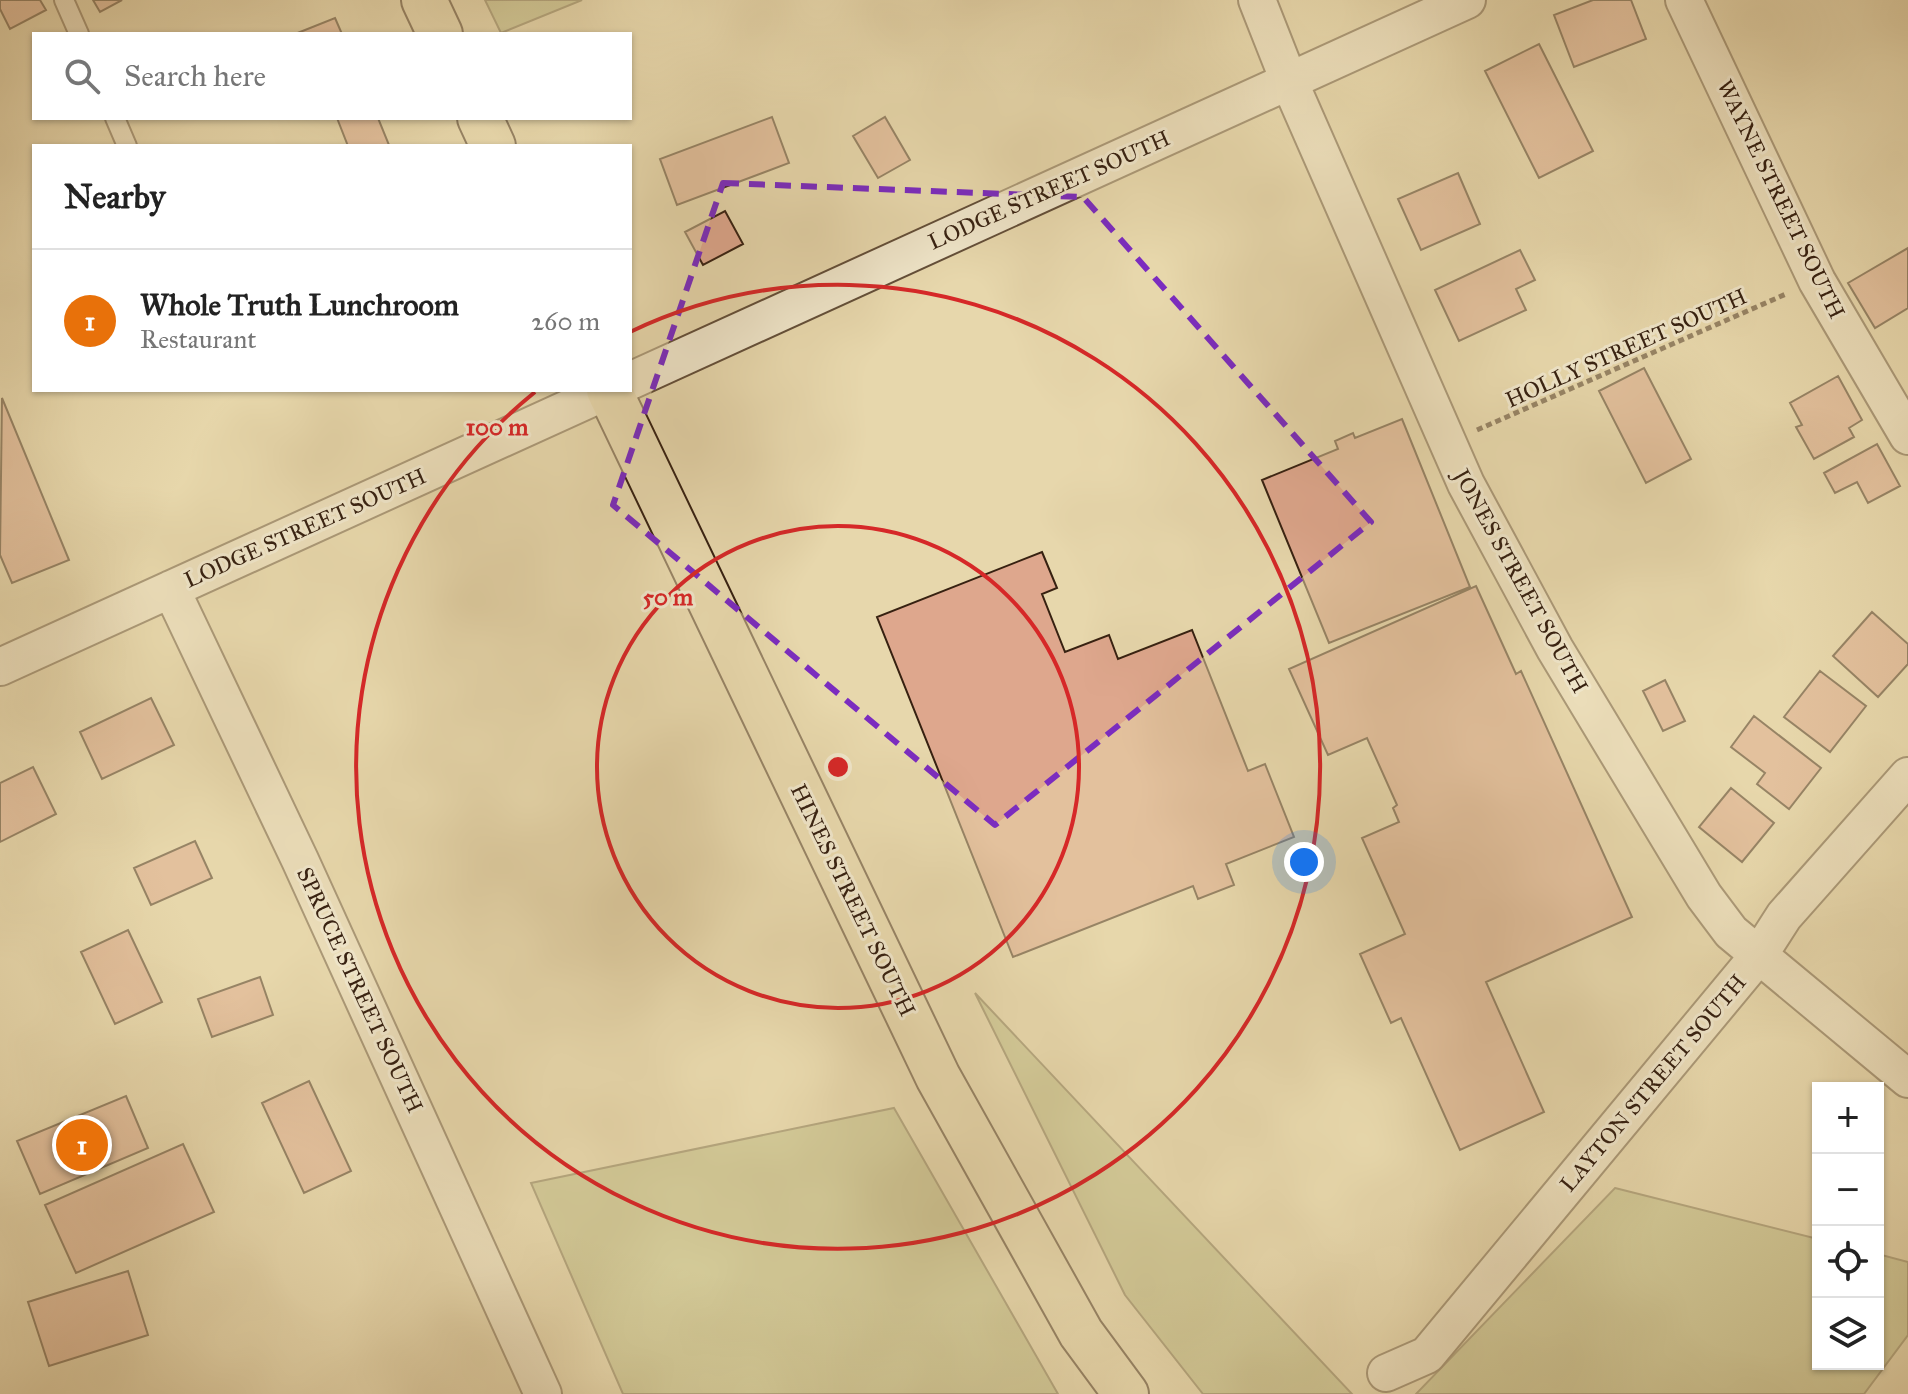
<!DOCTYPE html>
<meta charset="utf-8">
<style>
body{margin:0;font-family:"IM FELL Great Primer",serif;background:#f6f6f6;color:#222}
.controls{position:absolute;right:24px;bottom:24px;display:grid;overflow:hidden;border-radius:0px;box-shadow:0 2px 6px #0004}
.controls button{width:72px;height:72px;display:grid;place-items:center;padding:0;border:0;border-bottom:2px solid #e0e0e0;background:#fff;color:#222;font:40px sans-serif}
.you{position:absolute;left:1304px;top:862px;width:28px;height:28px;margin:-20px;border:6px solid #fff;border-radius:50%;background:#1a73e8;box-shadow:0 0 0 12px #1a73e833}
.badge{display:grid;place-items:center;width:52px;height:52px;border-radius:50%;background:#8f2418;color:#fff;font-size:26px;font-weight:700}
.pin{position:absolute;translate:-50% -50%;border:4px solid #fff;box-shadow:0 2px 8px #0006}
.list{margin:0;padding:0;list-style:none}
h2{display:flex;justify-content:space-between;align-items:center;height:104px;margin:0;padding:0 32px;font-size:34px}
h2 small{font-size:26px;font-weight:400;color:#767676}
.list li{display:grid;grid-template-columns:52px 1fr auto;gap:24px;align-items:center;box-sizing:border-box;height:144px;padding:0 32px;border-top:2px solid #e0e0e0}
.list b{display:block;font-size:30px;white-space:nowrap}
.list p{margin:0;font-size:26px;white-space:nowrap;color:#767676}
.list em{font-size:26px;font-style:normal;color:#767676}
.icon{flex:none;width:44px;height:44px;fill:none;stroke:currentColor;stroke-width:2;stroke-linecap:round;stroke-linejoin:round}
.map{position:relative;flex:none;width:1908px;height:1394px;overflow:hidden}
.search{position:absolute;background:#fff;box-shadow:0 2px 6px #0004;left:32px;top:32px;width:600px;height:88px;display:flex;align-items:center;gap:20px;box-sizing:border-box;padding:0 28px;border-radius:0px;color:#767676;font-size:30px}
.panel{position:absolute;background:#fff;box-shadow:0 2px 6px #0004;left:32px;top:144px;width:600px;height:248px;border-radius:0px}
.map>svg:first-child{display:block}
.green{fill:#bdbc84;stroke:#7a6e4a;stroke-width:2}
.building{fill:#dea78d;stroke:#372111;stroke-width:2}
.lines{fill:none;stroke-linecap:round;stroke-linejoin:round}
.lane-casing{stroke:#634e38;stroke-width:22}
.street-casing{stroke:#634e38;stroke-width:40}
.primary-casing{stroke:#372111;stroke-width:48}
.path{stroke:#372111;stroke-width:5;stroke-dasharray:6 4;stroke-linecap:butt}
.lane{stroke:#efe5c9;stroke-width:18}
.street{stroke:#efe5c9;stroke-width:36}
.primary{stroke:#e7d7ac;stroke-width:44}
.marked{fill:none;stroke:#7b2cbf;stroke-width:6;stroke-dasharray:16 10;stroke-linejoin:round}
.ring{fill:none;stroke:#d62828;stroke-width:4}
.labels{text-anchor:middle;dominant-baseline:central;stroke-width:6;stroke-linejoin:round;paint-order:stroke}
.street-label{font-size:22px;fill:#372111;stroke:#efe5c9}
.centre{fill:#d62828;stroke:#efe5c9;stroke-width:4}
.ring-label{font-size:24px;text-anchor:middle;font-weight:bold;fill:#d62828;stroke:#efe5c9;stroke-width:6;stroke-linejoin:round;paint-order:stroke}
</style>
<div class="map">
<svg width="1908" height="1394" viewBox="0 0 1908 1394">
<rect width="100%" height="100%" fill="#e7d7ac"/>
<filter id="stains"><feTurbulence type="fractalNoise" baseFrequency=".0025" numOctaves="4"/><feColorMatrix values="0 0 0 0 .2 0 0 0 0 .09 0 0 0 0 .02 0 0 0 .5 -.17"/></filter>
<radialGradient id="worn" r=".72"><stop offset=".6" stop-color="#630" stop-opacity="0"/><stop offset="1" stop-color="#630" stop-opacity=".3"/></radialGradient>
<path class="green" d="M485,0H582L501,33Z
M975,993L1352,1394H1203L1125,1295Z
M894,1108L1058,1394H623L531,1183Z
M1615,1188L1818,1239V1364H1878V1254L1908,1262V1335L1864,1394H1416Z"/>
<path class="building" d="M0,0H40L46,10L10,29L0,9Z
M93,0H122L100,12Z
M1593,0H1631L1646,39L1574,67L1554,15Z
M335,18L342,34H295Z
M1539,44L1593,151L1539,178L1485,71Z
M772,117L789,163L677,205L660,159Z
M885,117L910,160L878,178L853,136Z
M337,118H378L389,145L348,146Z
M1458,173L1480,224L1421,250L1398,199Z
M725,211L743,244L703,265L685,232Z
M1908,248V308L1875,328L1848,283Z
M1520,250L1535,280L1516,289L1526,310L1459,341L1435,290Z
M1644,368L1691,459L1646,483L1599,391Z
M1838,376L1862,420L1849,428L1854,437L1814,459L1796,427L1802,425L1790,403Z
M2,398L69,560L12,583L0,555Z
M1402,419L1470,587L1329,643L1262,480L1338,449L1335,441L1353,433L1355,438Z
M1877,444L1900,486L1868,503L1857,482L1835,493L1824,473Z
M1042,552L1057,588L1042,594L1065,652L1109,635L1118,659L1192,630L1248,771L1265,764L1294,837L1226,864L1234,885L1198,899L1193,886L1013,957L877,617Z
M1476,586L1516,674L1521,671L1632,917L1486,982L1544,1112L1460,1150L1401,1018L1391,1023L1360,954L1405,934L1362,838L1399,822L1393,808L1397,805L1367,738L1328,755L1289,669Z
M1872,612L1908,644V664L1878,697L1833,656Z
M1820,671L1866,706L1830,752L1784,717Z
M1665,680L1685,721L1663,731L1643,691Z
M151,698L174,745L102,779L80,732Z
M1754,716L1821,768L1789,809L1757,784L1765,773L1731,747Z
M33,767L56,814L0,842V783Z
M1731,788L1774,823L1742,862L1699,827Z
M195,841L212,878L151,905L134,868Z
M128,930L162,1002L115,1024L81,952Z
M260,977L273,1015L212,1037L198,999Z
M309,1081L351,1171L304,1193L262,1103Z
M126,1096L148,1148L40,1194L17,1141Z
M183,1144L214,1212L76,1273L45,1205Z
M128,1271L148,1335L49,1366L28,1302Z"/>
<g class="lines">
<defs>
<path id="lane" d="M64,0L79,34
M115,118L127,146"/>
<path id="street" d="M1257,0L1289,81L1466,484L1555,649L1704,896L1731,932L1908,1079
M1684,0L1817,281L1908,436
M630,381L1467,0
M171,589L300,860L543,1394
M0,667L609,390
M1386,1373L1427,1355L1759,955L1784,916L1908,776"/>
<path id="primary" d="M424,0L440,34
M480,118L493,146
M609,390L938,1077L1081,1333L1126,1394"/>
</defs>
<use href="#lane" class="lane-casing"/>
<use href="#street" class="street-casing"/>
<use href="#primary" class="primary-casing"/>
<path class="path" d="M1477,430L1786,294"/>
<use href="#lane" class="lane"/>
<use href="#street" class="street"/>
<use href="#primary" class="primary"/>
</g>
<path d="M0 0H1908V1394H0ZM723,183L1083,197L1371,522L995,825L613,505Z" fill="#e7d7ac" fill-opacity=".55" fill-rule="evenodd"/>
<path class="marked" d="M723,183L1083,197L1371,522L995,825L613,505Z"/>
<g class="ring">
<circle cx="838" cy="767" r="241"/>
<path d="M630 332A482 482 0 1 1 535 392"/>
</g>
<g class="labels">
<g class="street-label">
<text transform="translate(1049 190) rotate(-24)">LODGE STREET SOUTH</text>
<text transform="translate(1781 199) rotate(64)">WAYNE STREET SOUTH</text>
<text transform="translate(1626 348) rotate(-24)">HOLLY STREET SOUTH</text>
<text transform="translate(305 528) rotate(-24)">LODGE STREET SOUTH</text>
<text transform="translate(1521 581) rotate(61)">JONES STREET SOUTH</text>
<text transform="translate(853 900) rotate(64)">HINES STREET SOUTH</text>
<text transform="translate(360 990) rotate(65)">SPRUCE STREET SOUTH</text>
<text transform="translate(1653 1083) rotate(-50)">LAYTON STREET SOUTH</text>
</g>
</g>
<circle cx="838" cy="767" r="12" class="centre"/>
<g class="ring-label">
<text x="497" y="435">100 m</text>
<text x="668" y="605">50 m</text>
</g>
<rect width="100%" height="100%" filter="url(#stains)"/>
<rect width="100%" height="100%" fill="url(#worn)"/>
</svg>
<div class="controls">
<button>+</button>
<button>−</button>
<button><svg class="icon" aria-label="locate" viewBox="0 0 24 24"><circle cx="12" cy="12" r="6"/><path d="M12 2v4M12 18v4M2 12h4M18 12h4"/></svg></button>
<button><svg class="icon" aria-label="layers" viewBox="0 0 24 24"><path d="M12 4l9 5-9 5-9-5zM3 14l9 5 9-5"/></svg></button>
</div>
<div class="you"></div>
<div class="pin badge" style="left:82px;top:1145px;background:#e8710a">1</div>
<div class="search"><svg class="icon" aria-label="search" viewBox="0 0 24 24"><circle cx="10" cy="10" r="6"/><path d="M15 15l6 6"/></svg>Search here</div>
<section class="panel">
<h2>Nearby<small></small></h2>
<ul class="list">
<li><span class="badge" style="background:#e8710a">1</span><div><b>Whole Truth Lunchroom</b><p>Restaurant</p></div><em>260 m</em></li>
</ul>
</section>
</div>
